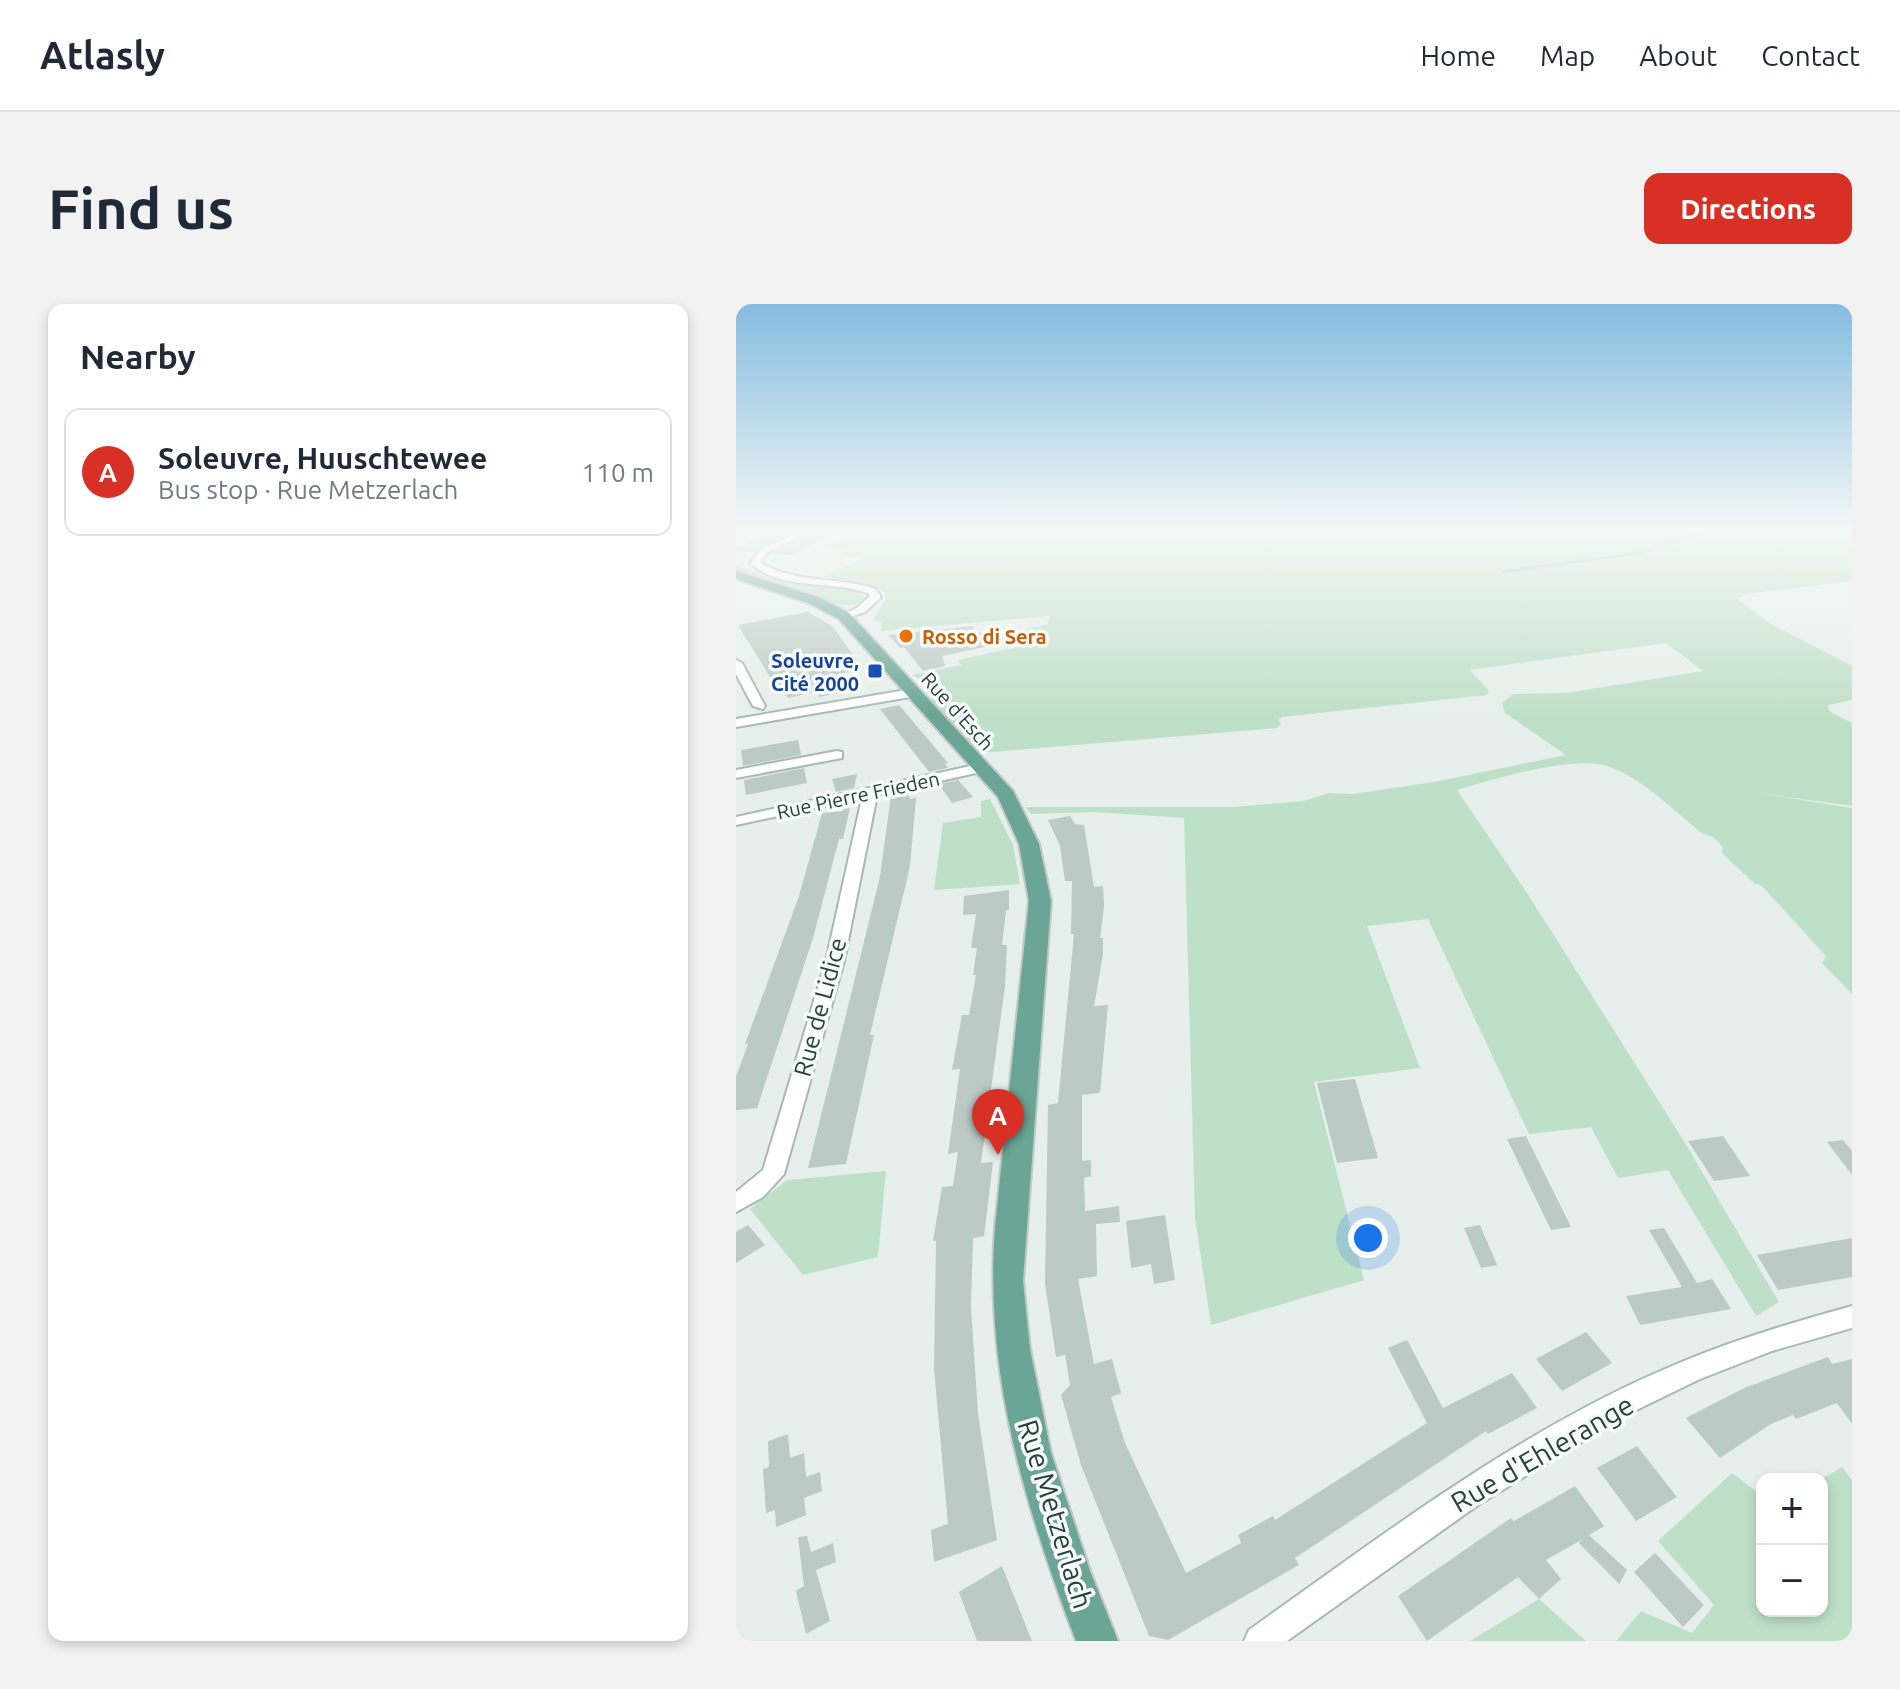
<!DOCTYPE html>
<meta charset="utf-8">
<style>
body{margin:0;font-family:Ubuntu,sans-serif;background:#f2f2f3;color:#1f2937}
.controls{position:absolute;right:24px;bottom:24px;display:grid;overflow:hidden;border-radius:16px;box-shadow:0 4px 12px #0003}
.controls button{width:72px;height:72px;display:grid;place-items:center;padding:0;border:0;border-bottom:2px solid #e0e1e3;background:#fff;color:#1f2937;font:40px sans-serif}
.you{position:absolute;left:632px;top:934px;width:28px;height:28px;margin:-20px;border:6px solid #fff;border-radius:50%;background:#1a73e8;box-shadow:0 0 0 12px #1a73e833}
.badge{display:grid;place-items:center;width:52px;height:52px;border-radius:50%;background:#d93025;color:#fff;font-size:26px;font-weight:700}
.pin{position:absolute;translate:-50% -66px;filter:drop-shadow(0 2px 4px #0008)}
.pin::after{content:'';position:absolute;top:42px;width:28px;height:24px;background:inherit;clip-path:polygon(0 0,100% 0,50% 100%)}
.list{margin:0;padding:0;list-style:none}
h2{display:flex;justify-content:space-between;align-items:center;height:104px;margin:0;padding:0 32px;font-size:34px}
h2 small{font-size:26px;font-weight:400;color:#747a83}
.list li{display:grid;grid-template-columns:52px 1fr auto;gap:24px;align-items:center;box-sizing:border-box;height:128px;margin:0 16px 16px;padding:0 16px;border:2px solid #e0e1e3;border-radius:16px}
.list b{display:block;font-size:30px;white-space:nowrap}
.list p{margin:0;font-size:26px;white-space:nowrap;color:#747a83}
.list em{font-size:26px;font-style:normal;color:#747a83}
.map{position:relative;flex:none;width:1116px;height:1337px;overflow:hidden;border-radius:16px}
header{display:flex;align-items:center;gap:48px;box-sizing:border-box;height:112px;padding:0 40px;background:#fff;border-bottom:2px solid #e0e1e3}
header strong{font-size:38px}
nav{display:flex;gap:44px;margin-inline-start:auto;font-size:28px}
.intro{display:flex;align-items:center;justify-content:space-between;box-sizing:border-box;height:192px;padding:0 48px}
h1{margin:0;font-size:56px}
.button{padding:20px 36px;border-radius:16px;background:#d93025;color:#fff;font-size:28px;font-weight:700}
main{display:flex;gap:48px;padding:0 48px}
aside{flex:1;background:#fff;border-radius:16px;box-shadow:0 4px 12px #0003}
.map>svg:first-child{display:block}
.green{fill:#bfe0c8}
.lines{fill:none;stroke-linecap:round;stroke-linejoin:round}
.stream{stroke:#8ec9d4;stroke-width:3}
.building{fill:#bbcac4}
.minor-casing{stroke:#a8b8b2;stroke-width:4}
.major-casing{stroke:#c2cac8;stroke-width:4}
.minor{fill:#fff;fill-rule:evenodd}
.major{fill:#6aa596;fill-rule:evenodd}
.food-dot{fill:#e8710a;stroke:#f7fbf9;stroke-width:3}
.transit-dot{fill:#1a4fb4;stroke:#f7fbf9;stroke-width:3}
.labels{text-anchor:middle;dominant-baseline:central;stroke-width:7;stroke-linejoin:round;paint-order:stroke}
.far-food-label{font-size:20px;font-weight:bold;fill:#c56008;stroke:#f7fbf9;text-anchor:start}
.far-transit-label{font-size:20px;font-weight:bold;fill:#164399;stroke:#f7fbf9;text-anchor:end}
.far-street-label{font-size:20px;fill:#24423a;stroke:#f7fbf9}
.street-label{font-size:24px;fill:#24423a;stroke:#f7fbf9}
.near-street-label{font-size:28px;fill:#24423a;stroke:#f7fbf9}
</style>
<header>
<strong>Atlasly</strong>
<nav><a>Home</a><a>Map</a><a>About</a><a>Contact</a></nav>
</header>
<div class="intro"><h1>Find us</h1><a class="button">Directions</a></div>
<main>
<aside>
<h2>Nearby<small></small></h2>
<ul class="list">
<li><span class="badge">A</span><div><b>Soleuvre, Huuschtewee</b><p>Bus stop · Rue Metzerlach</p></div><em>110 m</em></li>
</ul>
</aside>
<div class="map">
<svg width="1116" height="1337" viewBox="0 0 1116 1337">
<rect width="100%" height="100%" fill="#e6efeb"/>
<path class="green" d="M136,225H1116V277L1016,289L1000,294L1033,319L1116,362V396L1092,401L1093,407L1116,419V502L1023,489L1116,504V690L1086,659L1090,652L1026,582L1018,579L986,549L987,543L977,533L967,530C938,507 907,474 871,462C838,451 756,475 721,486L793,592L946,834L1043,998L1020,1012L932,866L882,874L855,823L793,830L692,615L631,622L684,764L578,778L628,976L475,1021L459,914L448,514L359,508L295,510L289,503H499L568,497L592,489L617,490L698,478L830,451L769,409L766,399L777,390L830,389L967,367L930,339L734,366L753,387L751,391L546,413L542,416L545,420L541,424L243,449L198,400L182,374L176,371L225,361L222,356L315,336L308,327L270,330L312,320L313,312L145,327V319L137,315L150,296L149,289L140,283L87,272L129,254L106,252L112,246L84,244Z
M0,262L48,275L118,285L131,294L118,301H104L0,267Z
M254,495L277,541L284,580L198,586L207,519L245,513V497Z
M150,867L142,953L67,971L14,905L51,876Z
M1106,1163L1116,1176V1337H880L905,1307L956,1329L978,1301L922,1237L996,1169L1026,1192V1307H1086V1175Z
M803,1295L850,1337H734Z"/>
<g class="lines">
<path class="stream" d="M767,268L902,249L980,225"/>
</g>
<path class="building" d="M43,225H63L24,242L19,248L0,247V244Z
M82,225H105L56,251L36,250Z
M72,308L96,322L118,352L114,353L124,366L101,370L112,387L83,393L80,388L52,394L44,380L39,381L2,321Z
M237,322V329L250,328L249,343L206,352L209,362L187,367L168,343L164,344L152,331Z
M163,401L212,459L209,460L212,464L193,468L144,405Z
M62,436L65,451L7,462L5,446Z
M68,464L71,479L10,491L8,476Z
M121,470L118,484L100,488L96,475Z
M222,476L237,493L216,499L203,480Z
M171,487L174,495L180,494L174,562L134,731H138L110,860L72,864L144,573L155,491Z
M115,499L107,535H103L77,634L21,804L0,806V773L12,740H9L63,592L86,509L107,507L105,502Z
M334,512L339,520L348,521L358,583L367,582L368,603L364,634H367V650L358,702L372,701L364,789L346,791V857L355,856V872L348,874L349,907L383,902L384,918L360,920L361,972L342,975L358,1060L376,1055L385,1089L375,1093L389,1139L450,1269L505,1239L502,1231L537,1212L539,1216L691,1119L652,1044L671,1036L707,1104L776,1069L801,1104L752,1130L750,1127L559,1254L563,1261L432,1336L413,1332L345,1161L325,1091L334,1081L329,1051L320,1053L309,980L312,801L322,799L338,630H335L336,577H329L324,542L312,516Z
M273,586V606H270L266,641H271L269,682L245,859L257,858L248,932L237,934L235,1003L242,1110L261,1236L198,1258L195,1226L212,1220L198,1065L200,937H197L206,883L217,882L222,848L212,850L224,765L216,766L226,711H233L240,671H237L241,644H235L240,610L227,611L228,592Z
M619,775L642,854L601,859L581,779Z
M790,832L835,923L815,926L771,835Z
M987,832L1014,872L978,877L952,837Z
M1107,836L1116,847V871L1091,838Z
M429,911L439,976L418,980L415,960L395,964L390,917Z
M12,921L29,941L0,959V928Z
M744,921L761,961L745,964L728,924Z
M928,924L961,979L976,975L995,1005L904,1021L890,992L946,983L913,926Z
M1116,934V973L1042,986L1021,951Z
M850,1028L876,1059L826,1087L800,1055Z
M1092,1053L1096,1060L1116,1055V1120L1101,1099L1060,1115L1057,1111L1035,1120L984,1154L950,1114L1008,1084Z
M52,1130L54,1154L68,1149L70,1173L84,1168L86,1187L68,1194L70,1211L40,1223L39,1206L30,1209L27,1165L33,1163L32,1137Z
M901,1142L941,1193L900,1217L861,1164Z
M839,1182L868,1222L853,1231L891,1266L883,1280L843,1239L847,1235L810,1256L825,1275L803,1295L782,1273L691,1337L662,1292L775,1214L778,1217Z
M71,1232L75,1248L97,1239L100,1258L80,1266L94,1317L70,1330L60,1287L68,1282L62,1233Z
M919,1249L968,1301L947,1323L898,1268Z
M266,1262L296,1337H241L223,1288Z"/>
<g class="lines">
<defs>
<path id="minor" d="M69,225H79L31,249L24,258C58,280 102,272 140,285L145,293L129,308L108,315L103,312L121,304L134,292L132,289C94,276 46,287 14,259L25,245Z
M0,356L6,359L29,402L27,405L17,402L0,370Z
M176,385L180,386V392L0,423V415Z
M101,447L106,448V454L0,474V466Z
M244,460L251,464L249,467L141,491L108,657L48,870L27,893L0,908V888L27,866L90,657L126,494L0,521V513Z
M1116,1002V1024L1036,1047L964,1075L888,1112L742,1201L551,1337H508L513,1326C651,1228 790,1121 948,1057C1003,1034 1059,1018 1116,1002Z"/>
<path id="major" d="M0,267L82,293L113,309L277,487L303,540L315,597L287,977L294,1045L315,1149L354,1267L382,1337H340C289,1201 248,1070 259,923L293,597L283,540L262,493L103,315L72,299L0,275Z"/>
</defs>
<use href="#minor" class="minor-casing"/>
<use href="#major" class="major-casing"/>
<use href="#minor" class="minor"/>
<use href="#major" class="major"/>
</g>
<linearGradient id="sky" x2="0" y2="1"><stop stop-color="#84bce0"/><stop offset="0.55" stop-color="#f4f8f6"/><stop offset="1" stop-color="#f4f8f6" stop-opacity="0"/></linearGradient>
<rect width="1116" height="412" fill="url(#sky)"/>
<circle class="food-dot" cx="170" cy="332" r="8"/>
<rect class="transit-dot" x="131" y="359" width="16" height="16" rx="4"/>
<g class="labels">
<g class="far-food-label">
<text x="186" y="332">Rosso di Sera</text>
</g>
<g class="far-transit-label">
<text x="123" y="356">Soleuvre,<tspan x="123" dy="23">Cité 2000</tspan></text>
</g>
<g class="far-street-label">
<text transform="translate(222 407) rotate(48)">Rue d'Esch</text>
<text transform="translate(122 491) rotate(-12)">Rue Pierre Frieden</text>
</g>
<g class="street-label">
<text transform="translate(84 703) rotate(-75)">Rue de Lidice</text>
</g>
<g class="near-street-label">
<text transform="translate(806 1149) rotate(-30)">Rue d'Ehlerange</text>
<text transform="translate(320 1210) rotate(73)">Rue Metzerlach</text>
</g>
</g>
</svg>
<div class="controls">
<button>+</button>
<button>−</button>
</div>
<div class="you"></div>
<div class="pin badge" style="left:262px;top:851px">A</div>
</div>
</main>
